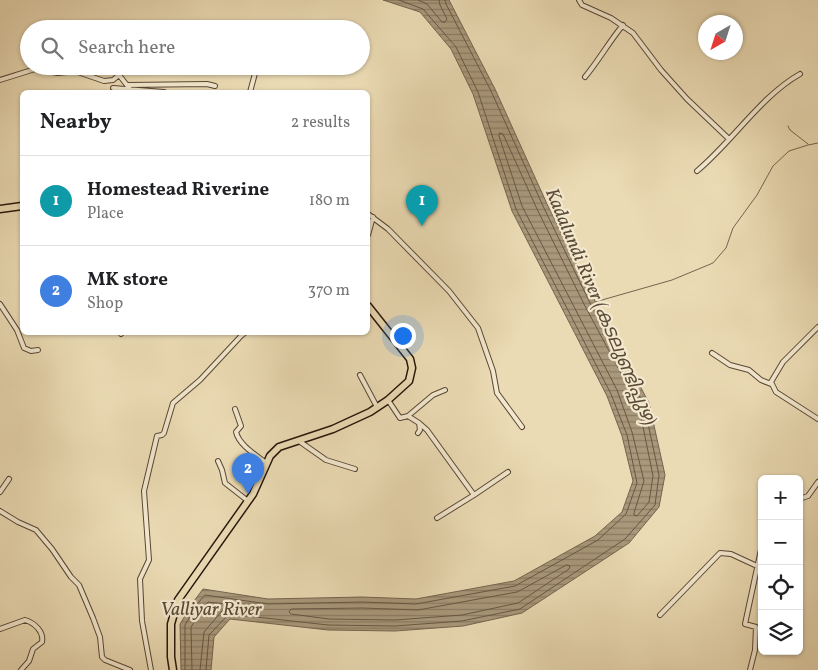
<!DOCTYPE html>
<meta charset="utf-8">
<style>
body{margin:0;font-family:Vollkorn,"Noto Sans Malayalam",serif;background:#f2f2f2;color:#202124}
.controls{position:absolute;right:15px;bottom:15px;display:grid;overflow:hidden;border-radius:8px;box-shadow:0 1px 4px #0004}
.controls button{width:45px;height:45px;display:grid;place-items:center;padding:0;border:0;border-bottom:1px solid #e0e0e0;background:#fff;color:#202124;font:25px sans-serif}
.compass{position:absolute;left:698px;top:15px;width:45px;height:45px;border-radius:50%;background:#fff;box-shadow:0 1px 4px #0004;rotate:219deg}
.you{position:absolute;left:402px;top:335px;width:18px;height:18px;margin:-12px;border:4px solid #fff;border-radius:50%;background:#1a73e8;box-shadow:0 0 0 8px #1a73e833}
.badge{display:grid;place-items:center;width:32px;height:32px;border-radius:50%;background:#0f766e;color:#fff;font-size:16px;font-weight:700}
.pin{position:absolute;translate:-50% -41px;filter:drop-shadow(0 1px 2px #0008)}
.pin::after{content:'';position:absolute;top:26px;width:18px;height:15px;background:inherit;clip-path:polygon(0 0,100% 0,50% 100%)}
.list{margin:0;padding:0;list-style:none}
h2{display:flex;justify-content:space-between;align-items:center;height:65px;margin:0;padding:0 20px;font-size:21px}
h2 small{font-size:16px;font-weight:400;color:#757577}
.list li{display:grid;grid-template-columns:32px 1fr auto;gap:15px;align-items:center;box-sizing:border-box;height:90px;padding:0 20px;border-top:1px solid #e0e0e0}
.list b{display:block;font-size:19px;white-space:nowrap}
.list p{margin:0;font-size:16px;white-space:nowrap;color:#757577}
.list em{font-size:16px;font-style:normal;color:#757577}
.icon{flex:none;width:28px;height:28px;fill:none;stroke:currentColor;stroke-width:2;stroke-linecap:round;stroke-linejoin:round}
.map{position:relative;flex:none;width:818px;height:670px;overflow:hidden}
.search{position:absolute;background:#fff;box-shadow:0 1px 4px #0004;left:20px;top:20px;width:350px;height:55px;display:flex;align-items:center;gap:12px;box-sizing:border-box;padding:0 18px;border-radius:28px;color:#757577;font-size:19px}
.panel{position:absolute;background:#fff;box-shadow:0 1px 4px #0004;left:20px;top:90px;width:350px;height:245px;border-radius:8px}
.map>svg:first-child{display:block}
.water{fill:url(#water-rules);stroke:#75644e}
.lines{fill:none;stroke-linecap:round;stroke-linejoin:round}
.shore{stroke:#685743;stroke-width:1}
.stream{stroke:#75644e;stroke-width:1}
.street-casing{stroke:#594735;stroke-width:6}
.primary-casing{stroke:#28160b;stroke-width:9}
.street{stroke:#f2e8ce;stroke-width:4}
.primary{stroke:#ebdbb4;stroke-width:6}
.labels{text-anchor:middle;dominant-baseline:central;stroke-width:4.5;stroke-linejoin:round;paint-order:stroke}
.water-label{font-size:19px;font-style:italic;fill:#5c4a38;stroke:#f2e8ce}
</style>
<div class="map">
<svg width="818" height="670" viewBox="0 0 818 670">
<defs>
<pattern id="water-rules" width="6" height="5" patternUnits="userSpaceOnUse" patternTransform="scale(1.25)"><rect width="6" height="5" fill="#a9987b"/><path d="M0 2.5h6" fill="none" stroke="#8a7b63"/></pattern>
</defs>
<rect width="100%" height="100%" fill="#ebdbb4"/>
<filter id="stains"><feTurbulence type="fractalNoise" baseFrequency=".004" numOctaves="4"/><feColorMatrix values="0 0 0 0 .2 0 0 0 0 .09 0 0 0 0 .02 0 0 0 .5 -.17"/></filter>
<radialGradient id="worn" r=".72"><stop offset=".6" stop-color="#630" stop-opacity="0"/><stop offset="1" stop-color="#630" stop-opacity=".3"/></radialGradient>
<path class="water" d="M383,0H449L495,89L547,204L595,301L649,403L665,475L659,507L629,543L522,613L463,626L395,631L328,630L230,619L214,637L211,670H181L180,624L194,601L203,589L268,599L362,597L416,599L514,581L595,536L622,512L633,481L622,436L607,396L512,211L473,94L451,49L420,12Z"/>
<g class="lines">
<path class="shore" d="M418,0L427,4L442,22H445L447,19L440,5L439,0
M500,133L503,134L537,209L585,306L639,407L653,476L649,502L637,516L634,515V513L644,481L632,432L617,390L522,206L499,136Z
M567,565L570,566L569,569L518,603L462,615L395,620L329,619L291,614L289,612L291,609L362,608L418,610L517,592Z
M185,670V625L198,603L205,595L268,604L362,602L416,604L515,586L598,540L626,514L637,483L627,435L611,394L516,209L478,92L456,47L423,9L399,0
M192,670L191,627L208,602L226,604L227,608L222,611L204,632L200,670
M206,670L209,635L229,614L328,625L395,626L462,621L520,609L625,539L655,505L659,475L644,405L590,303L543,206L491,91L446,4L445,0"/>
<path class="stream" d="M788,126L790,130L808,144
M595,302L672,280L713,263L726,248L733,228L757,195L773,166L789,151L808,145L818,143"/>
<defs>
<path id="street" d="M579,0L582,5L611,18L633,33L661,70L687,99L729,139
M75,29V26
M585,77C599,60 609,42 623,25
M0,80L35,69L58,73L75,71L104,81L113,80L119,75L130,89
M127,85L207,84L215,86
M113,88L164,92
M250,92L257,66
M697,171C732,142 761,96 800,74
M368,214L388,229L449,291L478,328L493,371L497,393L522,427
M368,235L373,217
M0,304L17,330L24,348L31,351L38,350
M818,327L783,362L771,382L776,392L818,419
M120,332L121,334
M712,353L730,365L749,370L761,380L771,384
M360,375L377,407
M388,400L400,418L408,416L419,423L420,430L418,433
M235,409L241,426L236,432C239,445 256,455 266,463
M408,416L433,395L445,390
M419,423L427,430L474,495L437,518
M299,441L326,460L355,469
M218,461L222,470L225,483L248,501
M0,492L9,479
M474,495L508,472
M799,499L808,496L818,482
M0,511L18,522L36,530L52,549L71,577L79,585L93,618L100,637L102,657L105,660L130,670
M762,528V533
M660,615L720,553L731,554L757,566
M0,629L25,620C35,623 44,632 42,642L33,649L29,661L21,670
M151,670L142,621L140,579L149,560L144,491L157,436L162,435L164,433L173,403L200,380L241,336L246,332
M750,670L755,650L756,627L745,624L762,545"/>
<path id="primary" d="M0,209L22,206
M173,670L171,657V624L178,600L253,494L270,456L279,447L333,429L370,412L388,400L409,381L412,368L410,359L368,306"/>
</defs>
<use href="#street" class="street-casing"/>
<use href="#primary" class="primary-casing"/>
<use href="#street" class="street"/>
<use href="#primary" class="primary"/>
</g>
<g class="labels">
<g class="water-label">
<text transform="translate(600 307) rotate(67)">Kadalundi River (കടലുണ്ടിപ്പുഴ)</text>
<text x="211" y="610">Valliyar River</text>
</g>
</g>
<rect width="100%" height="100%" filter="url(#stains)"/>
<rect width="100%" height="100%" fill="url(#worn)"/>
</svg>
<div class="controls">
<button>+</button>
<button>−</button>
<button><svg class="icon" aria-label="locate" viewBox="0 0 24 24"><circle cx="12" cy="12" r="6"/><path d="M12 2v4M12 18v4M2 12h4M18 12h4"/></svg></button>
<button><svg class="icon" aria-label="layers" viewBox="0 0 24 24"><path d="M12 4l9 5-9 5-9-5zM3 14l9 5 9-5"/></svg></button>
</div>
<svg class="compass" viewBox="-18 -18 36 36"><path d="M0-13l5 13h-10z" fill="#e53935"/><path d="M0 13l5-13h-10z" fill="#757577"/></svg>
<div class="you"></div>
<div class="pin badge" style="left:422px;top:226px;background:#0f9aa8">1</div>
<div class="pin badge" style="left:248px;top:494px;background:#3f7fe0">2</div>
<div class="search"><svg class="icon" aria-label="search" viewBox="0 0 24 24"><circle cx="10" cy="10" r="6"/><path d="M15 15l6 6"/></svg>Search here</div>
<section class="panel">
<h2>Nearby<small>2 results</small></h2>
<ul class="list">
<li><span class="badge" style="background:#0f9aa8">1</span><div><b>Homestead Riverine</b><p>Place</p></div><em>180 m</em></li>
<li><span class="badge" style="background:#3f7fe0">2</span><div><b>MK store</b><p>Shop</p></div><em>370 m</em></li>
</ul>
</section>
</div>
